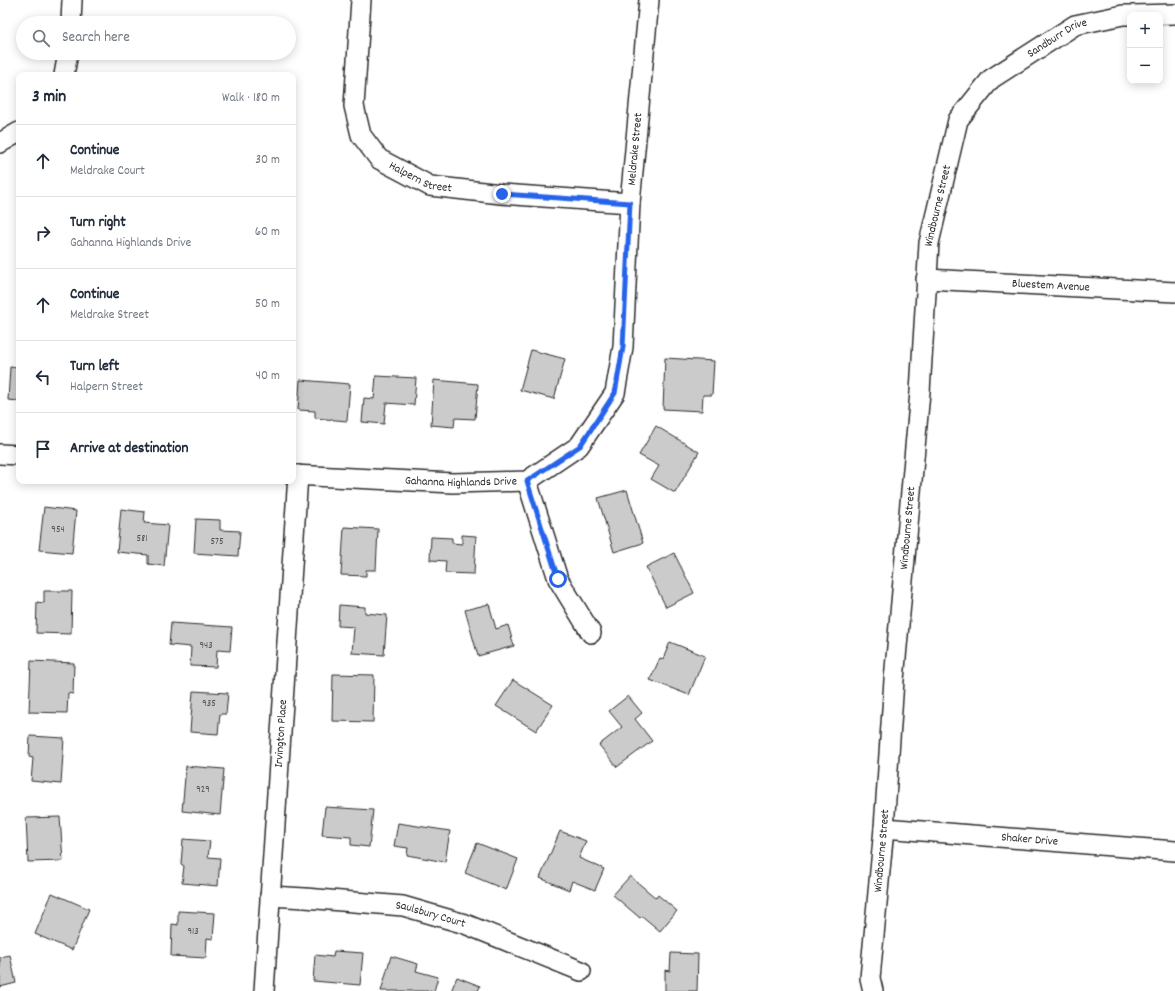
<!DOCTYPE html>
<meta charset="utf-8">
<style>
body{margin:0;font-family:Dekko,sans-serif;background:#f2f2f3;color:#1f2937}
.controls{position:absolute;right:12px;top:12px;display:grid;overflow:hidden;border-radius:8px;box-shadow:0 2px 10px #0003}
.controls button{width:36px;height:36px;display:grid;place-items:center;padding:0;border:0;border-bottom:1px solid #e0e1e3;background:#fff;color:#1f2937;font:20px sans-serif}
.stop{position:absolute;width:12px;height:12px;margin:-9px;border:3px solid #2563eb;border-radius:50%;background:#fff}
.stop.end{background:#2563eb;border-color:#fff;box-shadow:0 1px 4px #0008}
.list{margin:0;padding:0;list-style:none}
h2{display:flex;justify-content:space-between;align-items:center;height:52px;margin:0;padding:0 16px;font-size:17px}
h2 small{font-size:13px;font-weight:400;color:#747a83}
.list li{display:grid;grid-template-columns:26px 1fr auto;gap:12px;align-items:center;box-sizing:border-box;height:72px;padding:0 16px;border-top:1px solid #e0e1e3}
.list b{display:block;font-size:15px;white-space:nowrap}
.list p{margin:0;font-size:13px;white-space:nowrap;color:#747a83}
.list em{font-size:13px;font-style:normal;color:#747a83}
.icon{flex:none;width:22px;height:22px;fill:none;stroke:currentColor;stroke-width:2;stroke-linecap:round;stroke-linejoin:round}
.map{position:relative;flex:none;width:1175px;height:991px;overflow:hidden}
.search{position:absolute;background:#fff;box-shadow:0 2px 10px #0003;left:16px;top:16px;width:280px;height:44px;display:flex;align-items:center;gap:10px;box-sizing:border-box;padding:0 14px;border-radius:22px;color:#747a83;font-size:15px}
.panel{position:absolute;background:#fff;box-shadow:0 2px 10px #0003;left:16px;top:72px;width:280px;height:412px;border-radius:8px}
.map>svg:first-child{display:block}
.building{fill:#cbcbcb;stroke:#2b2b2b}
.lines{fill:none;stroke-linecap:round;stroke-linejoin:round}
.street-casing{stroke:#2b2b2b;stroke-width:22}
.street{stroke:#fff;stroke-width:19}
.route{stroke:#2563eb;stroke-width:5}
.labels{text-anchor:middle;dominant-baseline:central;stroke-width:3;stroke-linejoin:round;paint-order:stroke}
.number-label{font-size:10px;fill:#535353}
.street-label{font-size:12px;fill:#2b2b2b;stroke:#fff}
</style>
<div class="map">
<svg width="1175" height="991" viewBox="0 0 1175 991">
<rect width="100%" height="100%" fill="#fff"/>
<filter id="ink" filterUnits="userSpaceOnUse"><feTurbulence type="fractalNoise" baseFrequency=".025" numOctaves="2"/><feDisplacementMap in="SourceGraphic" scale="8" xChannelSelector="R" yChannelSelector="G"/><feConvolveMatrix kernelMatrix="1 2 1 2 8 2 1 2 1" color-interpolation-filters="sRGB"/></filter>
<g filter="url(#ink)">
<path class="building" d="M531,350L565,359L554,399L520,390Z
M665,358L714,361L712,395H703L702,411L663,409Z
M10,367L19,368V401L8,400Z
M376,376L416,378L414,405L386,403L384,424L362,422L364,398L374,399Z
M300,380L350,384L347,421L315,418V411L298,410Z
M434,380L478,384L475,419L455,418L454,427L431,425Z
M656,426L699,452L675,493L651,479L659,466L639,455Z
M627,490L643,543L614,552L598,498Z
M44,507L76,511L72,553L39,550Z
M121,509L145,512L144,523L168,525L164,566L148,564V555L117,552Z
M196,519L220,520V530L240,531L238,556L194,553Z
M344,527L378,529L376,570H366V576L341,575Z
M462,535L476,536L474,574L445,573L446,561L430,560L431,537L452,538V543L462,544Z
M674,553L694,593L666,607L646,567Z
M44,591H72L71,634L36,633L37,602L44,603Z
M489,604L496,629L508,625L514,646L478,656L465,610Z
M339,605L365,607V613L387,615L384,655L352,653L354,627L338,626Z
M171,623L232,627L230,651L217,650L216,667L190,666L191,647L169,645Z
M670,642L705,656L689,695L650,680L660,658L663,659Z
M31,661L74,663L73,694L68,693L67,713L29,712Z
M333,674L374,675L373,722L332,721Z
M513,680L553,705L536,731L496,706Z
M193,691L228,693L226,714H220L218,734L190,732Z
M628,696L642,713L635,719L652,741L617,767L599,745L622,727L609,711Z
M30,736L64,738L61,784L31,781L33,758L29,757Z
M186,766L224,769L220,815L182,811Z
M325,807L373,810L369,847L351,845V837L322,835Z
M60,817L63,861L28,862L26,818Z
M398,823L450,831L445,862L407,855L408,848L394,846Z
M560,831L586,841L579,858L604,869L595,890L572,881L569,890L540,878Z
M183,839L210,841L208,857L220,858L218,886L182,883L184,866L181,864Z
M477,843L518,859L506,890L465,873Z
M630,876L656,898L658,895L677,911L660,931L642,916L640,918L613,895Z
M52,893L89,909L72,950L35,934Z
M178,911L215,913L213,939L207,938L206,958L171,956L172,924L178,925Z
M334,951L363,953L360,985L313,981L315,955L333,957Z
M671,953L698,954L697,991H665V970L670,971Z
M10,955L16,983L0,987V957Z
M391,956L418,964L416,971L438,977L434,991H381Z
M457,977L480,986L478,991H451Z"/>
<g class="lines">
<defs>
<g id="street">
<path id="s1" d="M361,0L354,106L361,135L379,159L430,186L501,194L630,203"/>
<path d="M1133,15L1175,14"/>
<path d="M71,23L72,0"/>
<path d="M64,75L68,53"/>
<path d="M0,143L19,132"/>
<path id="s2" d="M926,279L1175,292"/>
<path d="M0,454L19,455"/>
<path id="s3" d="M293,475L453,483L527,481L579,446L615,393L623,347L630,203L649,0"/>
<path d="M527,481L558,579L591,633"/>
<path id="s4" d="M884,828L1175,851"/>
<path id="s5" d="M270,896L305,898L403,906L465,924L581,971"/>
<path id="s6" d="M264,991L298,475"/>
<path id="s7" d="M873,991L870,978L884,828L894,680L920,392L929,243L958,120L991,79L1075,25L1123,15H1130"/>
</g>
</defs>
<use href="#street" class="street-casing"/>
<use href="#street" class="street"/>
</g>
</g>
<g class="lines" filter="url(#ink)">
<path class="route" d="M502,194L630,203L623,347L615,393L580,446L527,481L558,579"/>
</g>
<g class="labels">
<g class="number-label">
<text x="58" y="530">954</text>
<text x="142" y="539">581</text>
<text x="217" y="542">575</text>
<text x="206" y="646">943</text>
<text x="209" y="704">935</text>
<text x="203" y="790">929</text>
<text x="193" y="932">913</text>
</g>
<g class="street-label">
<text stroke="none"><textPath href="#s7" startOffset="1008">Sandburr Drive</textPath></text>
<text stroke="none"><textPath href="#s3" startOffset="606">Meldrake Street</textPath></text>
<text stroke="none"><textPath href="#s1" startOffset="212">Halpern Street</textPath></text>
<text stroke="none"><textPath href="#s7" startOffset="789">Windbourne Street</textPath></text>
<text stroke="none"><textPath href="#s2" startOffset="125">Bluestem Avenue</textPath></text>
<text stroke="none"><textPath href="#s3" startOffset="168">Gahanna Highlands Drive</textPath></text>
<text stroke="none"><textPath href="#s7" startOffset="465">Windbourne Street</textPath></text>
<text stroke="none"><textPath href="#s6" startOffset="258">Irvington Place</textPath></text>
<text stroke="none"><textPath href="#s4" startOffset="146">Shaker Drive</textPath></text>
<text stroke="none"><textPath href="#s7" startOffset="141">Windbourne Street</textPath></text>
<text stroke="none"><textPath href="#s5" startOffset="162">Saulsbury Court</textPath></text>
</g>
</g>
</svg>
<div class="controls">
<button>+</button>
<button>−</button>
</div>
<div class="stop" style="left:558px;top:579px"></div>
<div class="stop end" style="left:502px;top:194px"></div>
<div class="search"><svg class="icon" aria-label="search" viewBox="0 0 24 24"><circle cx="10" cy="10" r="6"/><path d="M15 15l6 6"/></svg>Search here</div>
<section class="panel">
<h2>3 min<small>Walk · 180 m</small></h2>
<ul class="list">
<li><svg class="icon" aria-label="ahead" viewBox="0 0 24 24"><path d="M12 20V5M6 11l6-6 6 6"/></svg><div><b>Continue</b><p>Meldrake Court</p></div><em>30 m</em></li>
<li><svg class="icon" aria-label="right" viewBox="0 0 24 24"><path d="M7 20v-9h11M14 6l5 5-5 5"/></svg><div><b>Turn right</b><p>Gahanna Highlands Drive</p></div><em>60 m</em></li>
<li><svg class="icon" aria-label="ahead" viewBox="0 0 24 24"><path d="M12 20V5M6 11l6-6 6 6"/></svg><div><b>Continue</b><p>Meldrake Street</p></div><em>50 m</em></li>
<li><svg class="icon" aria-label="left" viewBox="0 0 24 24"><path d="M17 20v-9H6M10 6l-5 5 5 5"/></svg><div><b>Turn left</b><p>Halpern Street</p></div><em>40 m</em></li>
<li><svg class="icon" aria-label="arrive" viewBox="0 0 24 24"><path d="M6 21V4h12l-3 4 3 4H6"/></svg><div><b>Arrive at destination</b></div></li>
</ul>
</section>
</div>
